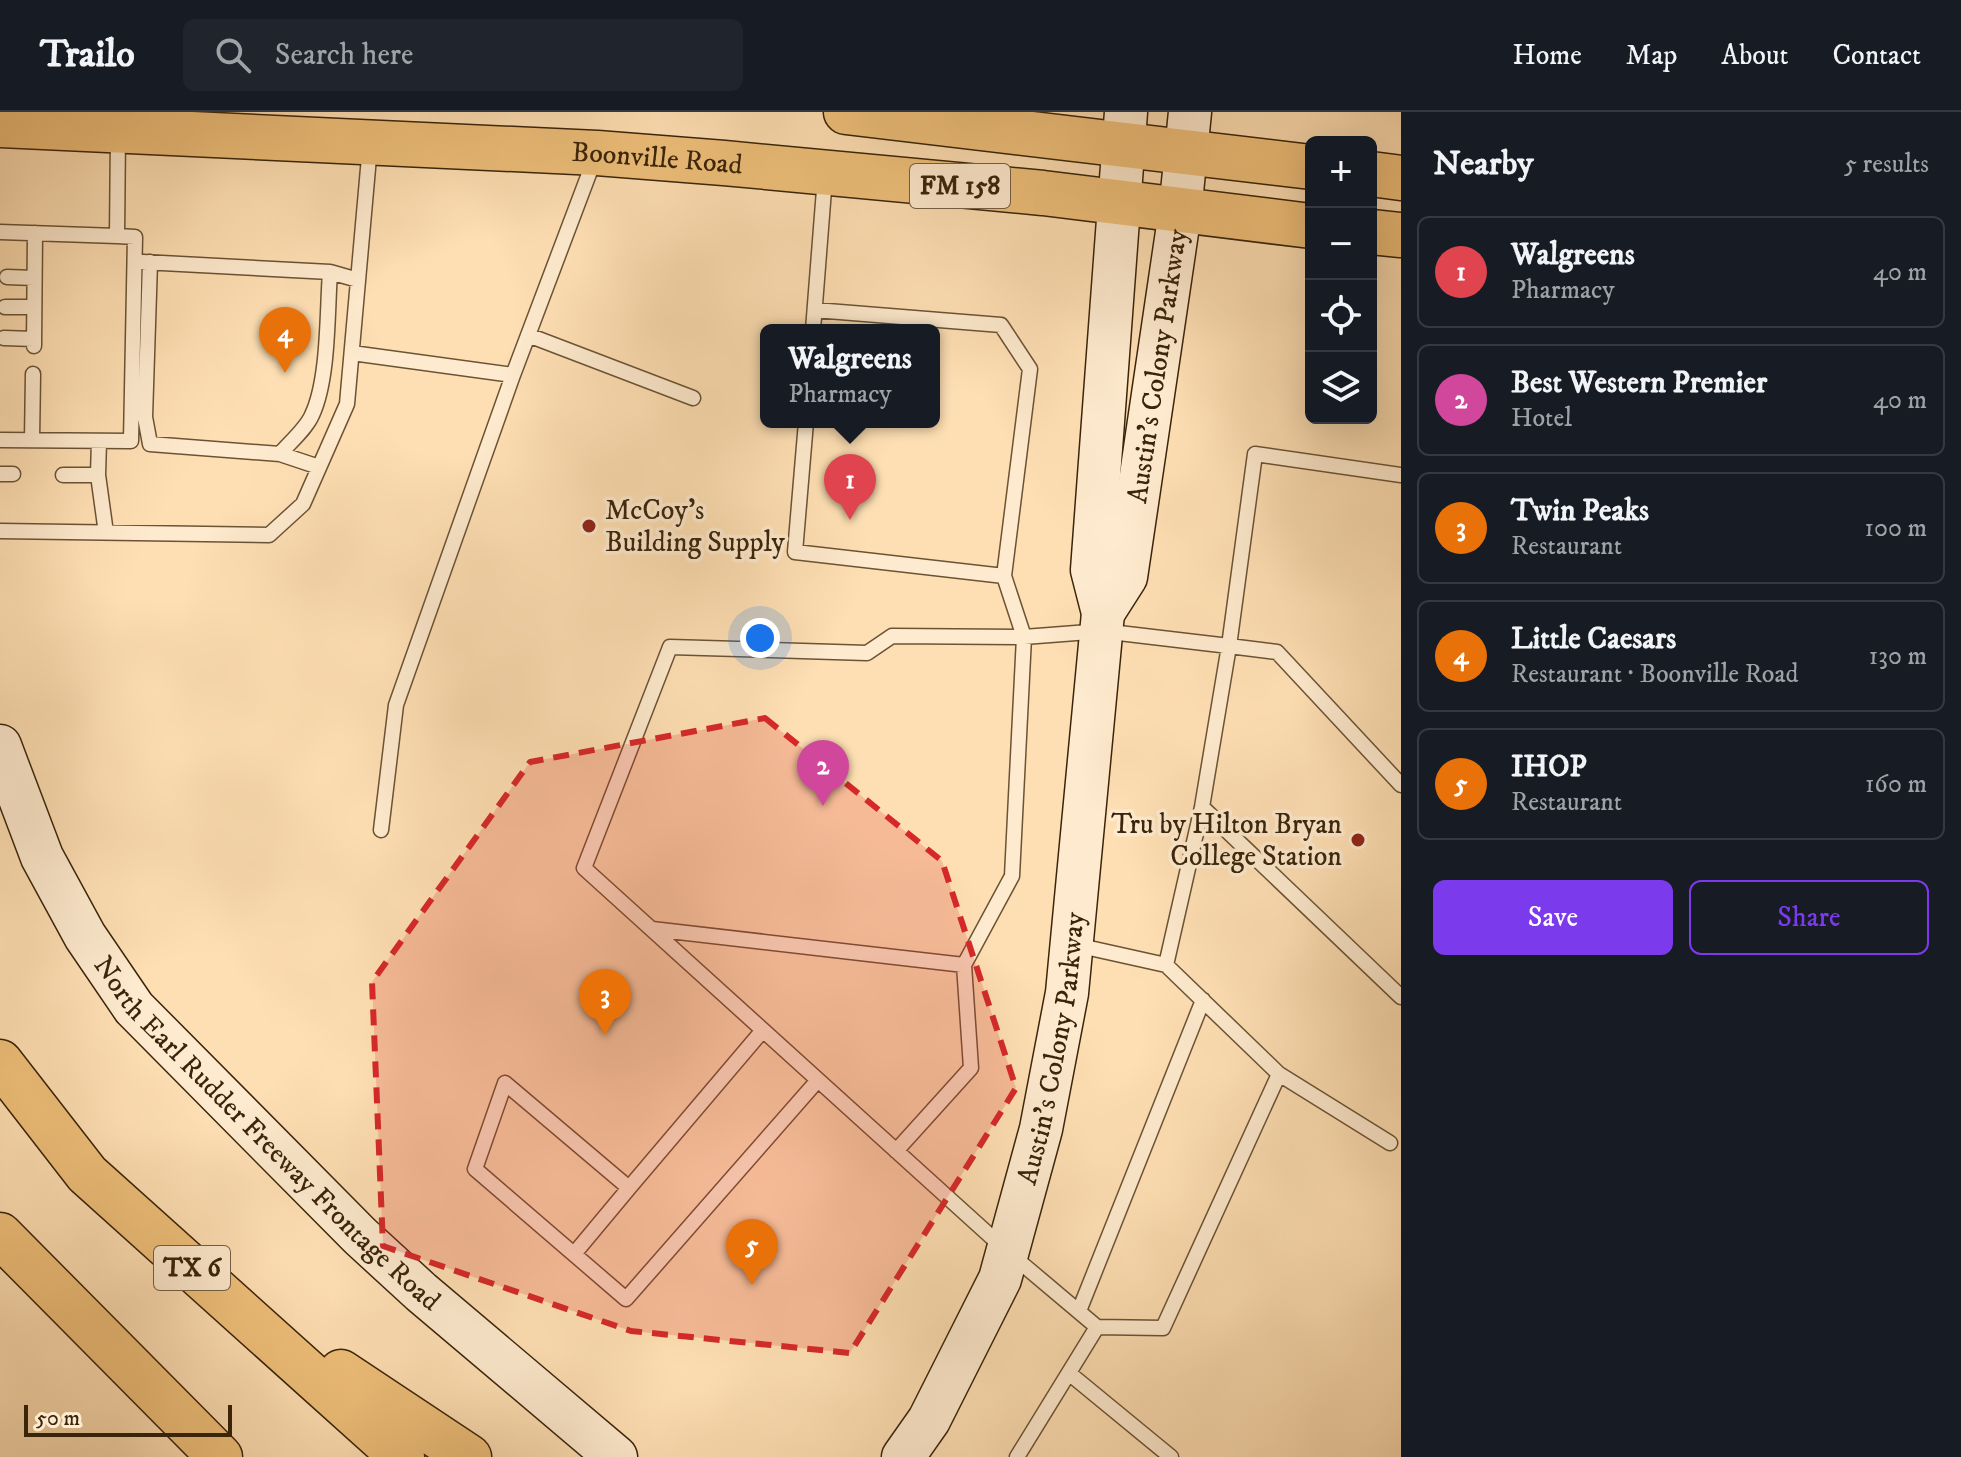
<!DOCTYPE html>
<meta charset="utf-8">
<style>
body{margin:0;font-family:"IM FELL DW Pica",serif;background:#20242c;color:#f1f3f6}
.controls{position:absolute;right:24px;top:24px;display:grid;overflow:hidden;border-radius:12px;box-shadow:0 8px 32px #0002}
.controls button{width:72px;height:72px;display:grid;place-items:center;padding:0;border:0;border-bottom:2px solid #363941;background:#171b24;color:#f1f3f6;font:40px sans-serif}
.scale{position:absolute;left:24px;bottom:20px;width:208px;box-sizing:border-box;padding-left:8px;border:4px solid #3a240a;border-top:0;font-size:22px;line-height:28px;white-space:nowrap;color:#3a240a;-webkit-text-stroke:6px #feeace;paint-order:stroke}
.you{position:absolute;left:760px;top:526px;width:28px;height:28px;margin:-20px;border:6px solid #fff;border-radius:50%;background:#1a73e8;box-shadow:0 0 0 12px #1a73e833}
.badge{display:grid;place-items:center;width:52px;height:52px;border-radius:50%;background:#7c3aed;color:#fff;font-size:26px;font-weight:700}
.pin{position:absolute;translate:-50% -66px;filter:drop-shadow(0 2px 4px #0008)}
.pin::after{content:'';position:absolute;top:42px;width:28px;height:24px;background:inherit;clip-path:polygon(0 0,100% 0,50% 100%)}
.popup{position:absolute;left:760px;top:212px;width:180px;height:104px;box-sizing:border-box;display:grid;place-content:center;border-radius:12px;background:#171b24;filter:drop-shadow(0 2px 6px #0005);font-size:26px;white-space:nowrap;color:#9ea1a6}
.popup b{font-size:30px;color:#f1f3f6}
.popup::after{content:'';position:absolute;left:50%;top:100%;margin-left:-16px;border:16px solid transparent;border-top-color:#171b24}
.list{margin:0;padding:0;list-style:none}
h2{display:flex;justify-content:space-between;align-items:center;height:104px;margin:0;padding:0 32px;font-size:34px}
h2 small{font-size:26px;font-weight:400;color:#9ea1a6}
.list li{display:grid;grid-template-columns:52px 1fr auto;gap:24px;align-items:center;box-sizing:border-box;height:112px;margin:0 16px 16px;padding:0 16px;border:2px solid #363941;border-radius:12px}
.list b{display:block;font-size:30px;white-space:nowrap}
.list p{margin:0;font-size:26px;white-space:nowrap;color:#9ea1a6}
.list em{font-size:26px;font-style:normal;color:#9ea1a6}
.actions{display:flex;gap:16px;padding:24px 32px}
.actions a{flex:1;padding:18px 0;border:2px solid #7c3aed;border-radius:12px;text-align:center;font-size:28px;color:#7c3aed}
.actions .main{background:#7c3aed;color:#fff}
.icon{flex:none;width:44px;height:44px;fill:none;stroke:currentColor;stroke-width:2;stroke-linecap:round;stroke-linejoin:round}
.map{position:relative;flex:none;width:1401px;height:1345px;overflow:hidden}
header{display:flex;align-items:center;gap:48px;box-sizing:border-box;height:112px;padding:0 40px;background:#171b24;border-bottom:2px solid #363941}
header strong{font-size:38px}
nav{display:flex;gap:44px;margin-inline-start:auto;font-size:28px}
.search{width:560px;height:72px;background:#20242c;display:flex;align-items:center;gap:20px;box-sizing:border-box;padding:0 28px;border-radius:12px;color:#9ea1a6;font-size:30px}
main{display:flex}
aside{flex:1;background:#171b24}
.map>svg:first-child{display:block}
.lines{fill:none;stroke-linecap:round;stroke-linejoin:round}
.lane-casing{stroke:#6b5334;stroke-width:17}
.secondary-casing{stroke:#3a240a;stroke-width:45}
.primary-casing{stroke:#3a240a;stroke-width:47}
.highway-casing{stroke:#3a240a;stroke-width:47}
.lane{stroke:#feeace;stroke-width:14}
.secondary{stroke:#feeace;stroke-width:42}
.primary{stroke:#efc07a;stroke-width:44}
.highway{stroke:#efc07a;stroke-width:44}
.marked{fill:#d62828;fill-opacity:0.2;stroke:#d62828;stroke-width:6;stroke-dasharray:16 10;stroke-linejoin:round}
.poi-dot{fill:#8f2418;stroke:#feeace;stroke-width:3}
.labels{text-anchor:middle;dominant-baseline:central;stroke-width:7;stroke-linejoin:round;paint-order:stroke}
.shield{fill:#feeace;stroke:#755f45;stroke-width:2}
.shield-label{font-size:26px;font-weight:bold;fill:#3a240a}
.street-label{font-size:28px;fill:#3a240a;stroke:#feeace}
.poi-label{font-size:28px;fill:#3a240a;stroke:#feeace;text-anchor:start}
</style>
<header>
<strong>Trailo</strong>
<div class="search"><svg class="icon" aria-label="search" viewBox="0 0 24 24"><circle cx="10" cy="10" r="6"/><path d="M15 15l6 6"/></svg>Search here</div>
<nav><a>Home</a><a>Map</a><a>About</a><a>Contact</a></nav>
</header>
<main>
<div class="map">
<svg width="1401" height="1345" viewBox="0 0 1401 1345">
<rect width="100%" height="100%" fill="#fedfb3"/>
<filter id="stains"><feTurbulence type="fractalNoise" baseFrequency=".0025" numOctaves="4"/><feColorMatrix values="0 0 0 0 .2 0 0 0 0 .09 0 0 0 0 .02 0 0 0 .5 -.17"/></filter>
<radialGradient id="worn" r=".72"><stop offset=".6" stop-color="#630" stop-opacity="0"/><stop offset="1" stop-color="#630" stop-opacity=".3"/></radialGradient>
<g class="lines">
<defs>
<path id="lane" d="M0,120L117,124L118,22
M143,150L330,160L358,168
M150,150L145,305L150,332L280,342L319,355
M7,165L34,166
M5,195H34
M815,198L1001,213L1030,257L1004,464
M813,218L825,65
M528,223L693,286
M4,226L34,227
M34,234L35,121
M352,241L513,263L595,46
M806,310L795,440L1004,464L1024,525L1012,764L964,853L971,956L896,1039
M0,328L131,329L135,125L117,124
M32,328L33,262
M99,329L98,363L106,421
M280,342C290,330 306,317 312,303C329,267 327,200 330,160
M0,362H13
M63,363H98
M0,419L269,423L303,392L347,292L370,34
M1202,695L1401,885
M381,718L396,593L513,263
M652,817L964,853
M1076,833L1166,853L1279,962L1163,1216L1097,1215
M1166,853L1202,695L1229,534L1277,540L1401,673
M763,918L629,1076L505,971L475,1057L626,1187L818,968
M1279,962L1390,1031
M574,1142L629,1076
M1079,1199L1203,888
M1070,1262L1171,1345
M1017,1345L1097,1215L1008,1140L584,756L670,535L867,541L892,524L1024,525L1102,519L1229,534L1255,342L1401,363"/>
<g id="secondary">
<path id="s1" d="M1103,501L1126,465L1180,100L1190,0"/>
<path id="s2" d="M0,634L42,745L85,824L134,896L360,1124L421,1180L616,1345"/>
<path id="s3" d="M903,1345L929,1308L1000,1167L1041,1017L1067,881L1103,501L1092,458L1126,0"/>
</g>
<g id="primary">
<path d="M846,0L1311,55"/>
<path id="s4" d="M0,13L597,41L724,51L1043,81L1311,114"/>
<path d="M1371,62L1401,66"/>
<path d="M1371,120L1401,123"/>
</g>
<path id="highway" d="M0,950L87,1062L402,1345
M0,1123L220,1345
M341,1260L469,1345"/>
</defs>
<use href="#lane" class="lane-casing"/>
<use href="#secondary" class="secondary-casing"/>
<use href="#primary" class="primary-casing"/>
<use href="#highway" class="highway-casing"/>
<use href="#lane" class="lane"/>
<use href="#secondary" class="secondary"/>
<use href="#primary" class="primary"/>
<use href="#highway" class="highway"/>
</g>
<path class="marked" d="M765,606L942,749L1016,976L850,1241L631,1219L383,1134L372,870L530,650Z"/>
<g class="poi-dot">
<circle cx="589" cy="414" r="8"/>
<circle cx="1358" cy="728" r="8"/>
</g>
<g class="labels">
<g class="shield">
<rect x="910" y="52" width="100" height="44" rx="6"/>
<rect x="154" y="1134" width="76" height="44" rx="6"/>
</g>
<g class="shield-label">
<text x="960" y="74">FM 158</text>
<text x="192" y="1156">TX 6</text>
</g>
<g class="street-label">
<text stroke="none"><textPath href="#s4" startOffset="658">Boonville Road</textPath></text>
<text stroke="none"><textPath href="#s1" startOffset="256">Austin's Colony Parkway</textPath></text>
<text stroke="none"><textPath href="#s3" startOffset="440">Austin's Colony Parkway</textPath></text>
<text stroke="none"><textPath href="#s2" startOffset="478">North Earl Rudder Freeway Frontage Road</textPath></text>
</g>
<g class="poi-label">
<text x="605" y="398">McCoy's<tspan x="605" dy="32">Building Supply</tspan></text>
<text x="1342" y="712" text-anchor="end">Tru by Hilton Bryan<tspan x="1342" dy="32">College Station</tspan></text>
</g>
</g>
<rect width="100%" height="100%" filter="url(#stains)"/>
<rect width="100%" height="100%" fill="url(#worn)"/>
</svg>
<div class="controls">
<button>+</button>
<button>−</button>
<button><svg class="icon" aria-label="locate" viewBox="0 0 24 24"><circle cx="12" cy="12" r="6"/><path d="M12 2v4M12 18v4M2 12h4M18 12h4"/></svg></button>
<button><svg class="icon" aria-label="layers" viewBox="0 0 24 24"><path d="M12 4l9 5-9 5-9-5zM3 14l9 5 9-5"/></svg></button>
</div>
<div class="scale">50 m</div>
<div class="you"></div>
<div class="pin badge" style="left:850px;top:408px;background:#e0444e">1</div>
<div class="popup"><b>Walgreens</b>Pharmacy</div>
<div class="pin badge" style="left:823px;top:694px;background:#d1479c">2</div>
<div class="pin badge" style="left:605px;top:923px;background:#e8710a">3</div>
<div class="pin badge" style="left:285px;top:261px;background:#e8710a">4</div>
<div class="pin badge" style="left:752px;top:1173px;background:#e8710a">5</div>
</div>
<aside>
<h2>Nearby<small>5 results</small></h2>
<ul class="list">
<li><span class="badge" style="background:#e0444e">1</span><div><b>Walgreens</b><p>Pharmacy</p></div><em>40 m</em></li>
<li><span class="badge" style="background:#d1479c">2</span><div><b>Best Western Premier</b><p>Hotel</p></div><em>40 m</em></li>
<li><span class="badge" style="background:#e8710a">3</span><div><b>Twin Peaks</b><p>Restaurant</p></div><em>100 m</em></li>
<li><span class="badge" style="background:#e8710a">4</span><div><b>Little Caesars</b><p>Restaurant · Boonville Road</p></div><em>130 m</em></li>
<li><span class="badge" style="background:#e8710a">5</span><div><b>IHOP</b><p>Restaurant</p></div><em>160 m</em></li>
</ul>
<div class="actions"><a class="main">Save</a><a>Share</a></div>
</aside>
</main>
